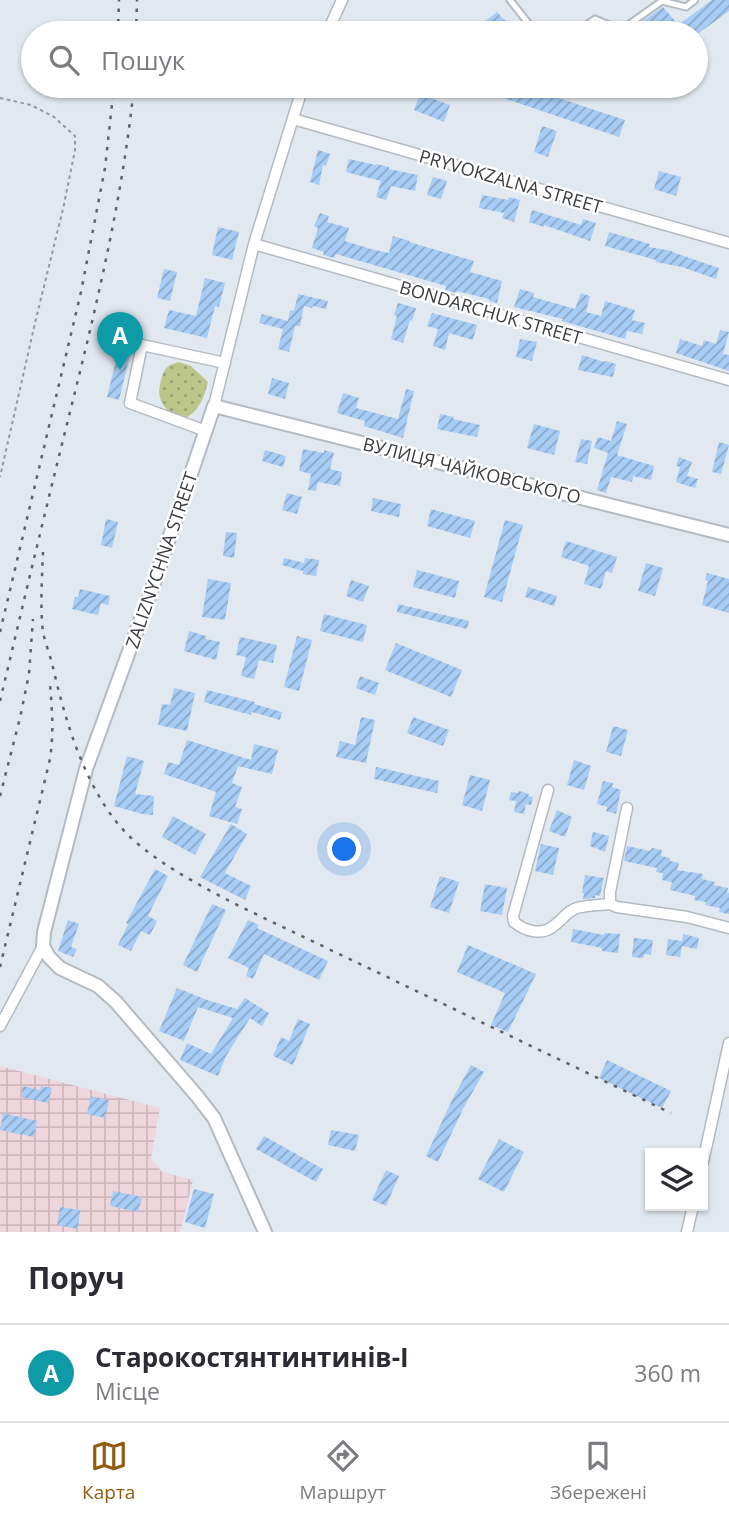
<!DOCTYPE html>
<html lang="uk">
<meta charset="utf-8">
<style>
body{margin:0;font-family:"Open Sans",sans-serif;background:#f2f2f3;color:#2b2b33}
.controls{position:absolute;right:21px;bottom:21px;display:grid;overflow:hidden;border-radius:0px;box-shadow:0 2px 5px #0004}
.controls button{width:63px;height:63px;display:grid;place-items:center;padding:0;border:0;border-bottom:2px solid #e1e1e2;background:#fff;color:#2b2b33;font:35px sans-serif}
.you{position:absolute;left:345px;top:850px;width:24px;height:24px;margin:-18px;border:5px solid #fff;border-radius:50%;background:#1a73e8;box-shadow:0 0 0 10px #1a73e833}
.badge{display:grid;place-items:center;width:46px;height:46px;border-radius:50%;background:#905b0f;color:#fff;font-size:23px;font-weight:700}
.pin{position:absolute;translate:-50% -58px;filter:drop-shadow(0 2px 4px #0008)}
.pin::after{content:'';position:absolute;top:37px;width:24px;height:21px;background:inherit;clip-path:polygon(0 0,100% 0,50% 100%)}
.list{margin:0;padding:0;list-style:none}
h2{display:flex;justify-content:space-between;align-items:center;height:91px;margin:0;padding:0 28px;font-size:30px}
h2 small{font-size:23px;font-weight:400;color:#7c7c81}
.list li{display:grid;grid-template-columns:46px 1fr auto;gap:21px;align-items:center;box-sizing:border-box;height:98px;padding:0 28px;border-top:2px solid #e1e1e2}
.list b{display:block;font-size:26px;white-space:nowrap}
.list p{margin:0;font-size:23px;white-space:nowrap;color:#7c7c81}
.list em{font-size:23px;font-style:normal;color:#7c7c81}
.icon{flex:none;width:38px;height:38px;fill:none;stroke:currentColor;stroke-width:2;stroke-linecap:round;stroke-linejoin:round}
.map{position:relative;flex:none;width:729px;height:1232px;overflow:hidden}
.search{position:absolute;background:#fff;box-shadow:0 2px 5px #0004;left:21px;right:21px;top:21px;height:77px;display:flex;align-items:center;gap:18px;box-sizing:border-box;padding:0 24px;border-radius:38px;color:#7c7c81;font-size:26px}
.sheet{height:189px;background:#fff}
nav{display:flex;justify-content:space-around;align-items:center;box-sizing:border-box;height:98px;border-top:2px solid #e1e1e2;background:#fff;font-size:19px;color:#7c7c81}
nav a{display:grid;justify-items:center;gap:4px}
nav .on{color:#905b0f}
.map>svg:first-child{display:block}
.industrial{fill:url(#industrial-grid)}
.grass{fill:url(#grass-dots)}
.building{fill:url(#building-hatch)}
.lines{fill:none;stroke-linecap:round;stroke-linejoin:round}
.service-casing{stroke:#b4bac1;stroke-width:9}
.minor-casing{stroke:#b4bac1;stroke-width:13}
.tertiary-casing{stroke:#b4bac1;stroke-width:16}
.path{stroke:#959a9f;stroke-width:2;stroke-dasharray:3.5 3.5;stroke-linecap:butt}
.service{stroke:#fff;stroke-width:5}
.minor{stroke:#fff;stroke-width:10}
.tertiary{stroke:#fff;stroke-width:12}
.rail{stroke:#5f6266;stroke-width:2.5;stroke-dasharray:3.5 7;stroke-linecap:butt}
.labels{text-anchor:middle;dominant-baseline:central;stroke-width:5;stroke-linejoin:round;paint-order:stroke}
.street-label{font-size:18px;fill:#3a3c3f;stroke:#fff}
</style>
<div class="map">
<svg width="729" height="1232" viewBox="0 0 729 1232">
<defs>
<pattern id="industrial-grid" width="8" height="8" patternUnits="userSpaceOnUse" patternTransform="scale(1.75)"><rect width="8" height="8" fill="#efd5dc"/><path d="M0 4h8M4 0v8" fill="none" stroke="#ceb8be"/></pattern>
<pattern id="grass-dots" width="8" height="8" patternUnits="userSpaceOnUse" patternTransform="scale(1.75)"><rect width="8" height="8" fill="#bcc58a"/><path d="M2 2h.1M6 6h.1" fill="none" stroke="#9aa172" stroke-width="1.8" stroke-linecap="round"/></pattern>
<pattern id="building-hatch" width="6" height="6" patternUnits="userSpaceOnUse" patternTransform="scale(1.75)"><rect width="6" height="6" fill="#a7cdf6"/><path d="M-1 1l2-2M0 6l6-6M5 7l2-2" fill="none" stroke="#89a8c9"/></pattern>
</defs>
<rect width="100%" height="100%" fill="#e1e8ef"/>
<path class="industrial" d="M0,1066L160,1108L151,1158L162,1172L193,1180L180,1232H0Z"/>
<path class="grass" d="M179,362L191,366L208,382C205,394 200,409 189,416C178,423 162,408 160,397C158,392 160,385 161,381C162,375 164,369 169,366C169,365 179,362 179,362Z"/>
<path class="building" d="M712,0H729V11L699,33H683L677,26Z
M663,7L676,22L660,33H626Z
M497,12L517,33H492L483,23Z
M473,86H522L625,120L619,137L512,101Z
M420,94L450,105L444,122L414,110Z
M542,126L557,131L548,157L534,152Z
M318,150L330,154L326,166L323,165L319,185L310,182Z
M349,159L376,165V164L389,167V169L418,175L415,191L391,186L386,200L376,197L381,181L346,172Z
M659,171L681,177L676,196L654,189Z
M433,177L447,181L441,199L427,195Z
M482,195L508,200L509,197L520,200L514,222L502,218L504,213L479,208Z
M532,210L581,225L583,219L596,223L590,241L544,225V227L529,222Z
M320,213L329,216L327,222L349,228L345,241L371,249L389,253L393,236L410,241L409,242L474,261L470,272L502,281L497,303L489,301V299L457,291L456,293L445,290L446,286L336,254L334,258L323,255L324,252L312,248L318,228L314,226Z
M218,227L239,232L232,260L212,255Z
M609,232L650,244L649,247L672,251V252L719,268L716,279L682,267L656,262V260L605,246Z
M164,269L177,272L170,301L157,298Z
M205,278L225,283L219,307L215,306L207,338L164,328L169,310L196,316Z
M520,289L534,293L533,297L575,309L581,293L590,296L586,312L601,316L605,301L635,310L632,320L645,323L642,334L627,331L625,339L562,321L563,319L514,307Z
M298,294L328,301L326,309L313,306L312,308L304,306L300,326H295L289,352L278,349L283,329L259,323L262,314L288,321L290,310L294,311Z
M398,303L416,308L412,321L410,320L403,343L391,339L397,316L394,315Z
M432,313L477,325L473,340L449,333L445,350L433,346L438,329L427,326Z
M720,330L729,332L723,354L729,355V371L676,353L680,339L702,346L704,340L716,344Z
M520,339L537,342L532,361L516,357Z
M121,340L133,343L119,400L107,397Z
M582,355L604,362L605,361L616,364L613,377L578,370Z
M272,378L289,383L285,399L268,394Z
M406,389L414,391L403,438L364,426L365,421L337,413L343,393L359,398L356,408L398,419Z
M440,414L454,417L453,419L480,425L477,437L437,429Z
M617,421L627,424L617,455L654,466L651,480L633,476L632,482L611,477L606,493L597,490L608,453L594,448L598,437L611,441Z
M534,424L560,431L554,455L527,448Z
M581,439L592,441L587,464L575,462Z
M719,442L729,445L721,474L712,472Z
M303,449L324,453V450L334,453L330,469L342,472L340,486L318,482L316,491L308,490L311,474L299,471Z
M265,450L286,456L283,467L262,461Z
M679,457L692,462L687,476L698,479L695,488L676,482L680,467L676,466Z
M287,493L302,497L297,514L282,510Z
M373,498L401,504L399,517L371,511Z
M431,509L475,521L470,538L427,526Z
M106,519L118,522L112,548L101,545Z
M505,520L523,525L502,602L484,597Z
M226,532L237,533L234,558L223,556Z
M566,541L617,557L612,573L606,571L601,589L584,584L589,566L561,557Z
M284,558L304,563L305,558L319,560L316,576L303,574V571L282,565Z
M646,563L663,568L655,596L638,591Z
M417,570L459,581L455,598L413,587Z
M707,573L729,579V613L702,605L708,581L705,580Z
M208,579L231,583L225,620L202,617Z
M351,580L369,586L363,602L346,596Z
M528,587L557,596L554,606L525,597Z
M80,589L110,596L108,605L101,603L98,615L72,609L75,597H78Z
M398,604L469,621L467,629L397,612Z
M324,614L367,625L363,642L320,631Z
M189,631L206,636V639L220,642L216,660L184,651Z
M297,636L312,640L299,691L284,687Z
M240,637L277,645L273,663L259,660L254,679L241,676L246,657L236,655Z
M396,643L462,670L451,697L385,670Z
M360,676L379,683L375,695L356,688Z
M174,688L195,693L187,731L158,725L162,704L170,705Z
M207,690L255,702L254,704L282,712L280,720L252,712L251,715L204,702Z
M361,717L375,720L366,763L336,757L340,741L355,745Z
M413,717L449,730L443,746L407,733Z
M613,726L628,730L621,756L606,752Z
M187,740L251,760L254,744L278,750L272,774L238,766L232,783L242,787L235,807L242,809L237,824L209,816L216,792L164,774L168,762L179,765Z
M127,756L144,761L135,794L154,796L153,815L142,814L114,806Z
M574,760L591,766L584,790L567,785Z
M376,767L439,781L437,793L374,779Z
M470,775L490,780L482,811L462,805Z
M603,781L613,783L612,787L621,790L616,814L606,811L607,807L597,804Z
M519,791L529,794L528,796L533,797L531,805L526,804L524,814L514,812L516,801L509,800L511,792L518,793Z
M557,810L572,817L565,837L549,831Z
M173,816L206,834L195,855L162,837Z
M231,824L247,834L225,873L251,886L245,900L200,877Z
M593,832L609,836L605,852L590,846Z
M541,844L559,848L553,875L535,871Z
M627,846L650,851L652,848L662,850L661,856L670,858V861L679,863L677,870L703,874L702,879L715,882L714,885L728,888L727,893H729V914L719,912L720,908L705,905L706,902L694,900L695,896L670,890L672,882L662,880L663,873L656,872L657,868L624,861Z
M155,869L168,876L148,916L157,921L150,935L141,931L131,951L118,945L128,924L126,923Z
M585,875L604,878L600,896L595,895V898L583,899L584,893H582Z
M440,876L459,882L449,913L430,907Z
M485,884L507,888L502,915L480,911Z
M212,904L226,910L197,972L183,965Z
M68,920L79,924L71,947L77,949L73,957L58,951Z
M248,920L259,925L257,928L328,961L319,980L264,954L253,979L246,976L249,968L228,958Z
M573,929L604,935V933L620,934L618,953L602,951V948L571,942Z
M683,934L699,938L697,949L682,946L680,957L666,955L668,939L682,941Z
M634,938L653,940L651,955L644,954L643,958L632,957Z
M468,945L536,974L508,1032L491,1025L505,993L457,972Z
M177,988L207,1000L237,1009L245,998L269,1013L262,1026L250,1018L226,1056L218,1076L180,1060L187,1043L211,1054L233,1018L198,1007L184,1041L159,1031Z
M298,1019L310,1024L293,1065L273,1056L281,1037L289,1041Z
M607,1060L671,1091L662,1108L599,1078Z
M471,1065L484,1072L464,1107L438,1162L426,1156L452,1100Z
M23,1086L40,1090L41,1086L52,1088L48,1103L21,1097Z
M91,1096L109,1100L105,1118L87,1114Z
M3,1113L37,1121L34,1137L0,1130Z
M331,1130L359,1135L355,1151L328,1145Z
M264,1136L323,1169L316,1182L256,1149Z
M499,1139L524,1152L504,1192L478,1179Z
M386,1170L399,1176L386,1206L372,1200Z
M194,1189L214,1194L205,1228L185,1222Z
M113,1191L142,1197L138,1212L110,1206Z
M60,1207L80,1210L78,1229L57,1225Z"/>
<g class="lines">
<defs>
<path id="service" d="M510,0L536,33
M575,33L595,19L621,30L662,1L686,7L695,0"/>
<path id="minor" d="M327,33L342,0
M293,119L729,243
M254,244L729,380
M214,406L254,244L303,86
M206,431L130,403L142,345L225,363
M548,790L513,916L514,922C526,932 543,936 555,925C563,919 567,911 577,908C587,905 600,905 610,904
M627,808L610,892V904L617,907L687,917L729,928
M0,1026L43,946
M703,1162L729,1043
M687,1232L693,1206"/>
<path id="tertiary" d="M265,1232L214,1118L197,1096L116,1002L98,986L60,968L49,957L43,946L44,932L86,769L154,583L214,406L729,535"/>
</defs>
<use href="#service" class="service-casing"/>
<use href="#minor" class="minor-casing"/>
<use href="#tertiary" class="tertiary-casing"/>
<path class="path" d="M0,98L31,105L54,117L75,136V150L63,209L35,323L0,477"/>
<use href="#service" class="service"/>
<use href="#minor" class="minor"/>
<use href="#tertiary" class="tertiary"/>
<path class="rail" d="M118,33L119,0
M136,33L137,0
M43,552C42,578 40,607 43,632C45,642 49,653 52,663C65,721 86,793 129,836C161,866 203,887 241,907L671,1113
M0,632L81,292L105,168L114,86
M0,701C21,613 42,524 64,436C93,320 122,205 134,86
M0,796L20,718L29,674L33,619
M0,967L50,759C54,733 52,709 50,684"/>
</g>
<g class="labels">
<g class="street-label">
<text transform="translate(511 181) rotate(16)">PRYVOKZALNA STREET</text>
<text transform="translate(491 312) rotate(16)">BONDARCHUK STREET</text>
<text transform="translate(472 470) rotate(14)">ВУЛИЦЯ ЧАЙКОВСЬКОГО</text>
<text transform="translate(161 560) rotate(-71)">ZALIZNYCHNA STREET</text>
</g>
</g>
</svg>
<div class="controls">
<button><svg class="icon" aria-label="layers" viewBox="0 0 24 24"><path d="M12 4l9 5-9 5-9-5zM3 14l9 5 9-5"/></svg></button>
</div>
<div class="you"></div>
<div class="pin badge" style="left:120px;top:370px;background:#0f9aa8">A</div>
<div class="search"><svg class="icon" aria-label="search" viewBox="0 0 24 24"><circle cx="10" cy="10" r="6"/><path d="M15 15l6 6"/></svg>Пошук</div>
</div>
<section class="sheet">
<h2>Поруч<small></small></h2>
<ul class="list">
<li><span class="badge" style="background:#0f9aa8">A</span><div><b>Старокостянтинтинів-І</b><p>Місце</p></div><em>360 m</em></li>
</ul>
</section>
<nav>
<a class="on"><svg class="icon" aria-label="map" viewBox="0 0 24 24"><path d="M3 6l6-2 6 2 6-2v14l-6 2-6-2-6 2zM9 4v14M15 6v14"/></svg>Карта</a>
<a><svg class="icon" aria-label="directions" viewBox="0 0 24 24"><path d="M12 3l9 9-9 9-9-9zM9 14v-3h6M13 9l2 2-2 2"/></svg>Маршрут</a>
<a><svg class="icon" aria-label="saved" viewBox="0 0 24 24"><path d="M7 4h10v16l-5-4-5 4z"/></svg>Збережені</a>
</nav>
